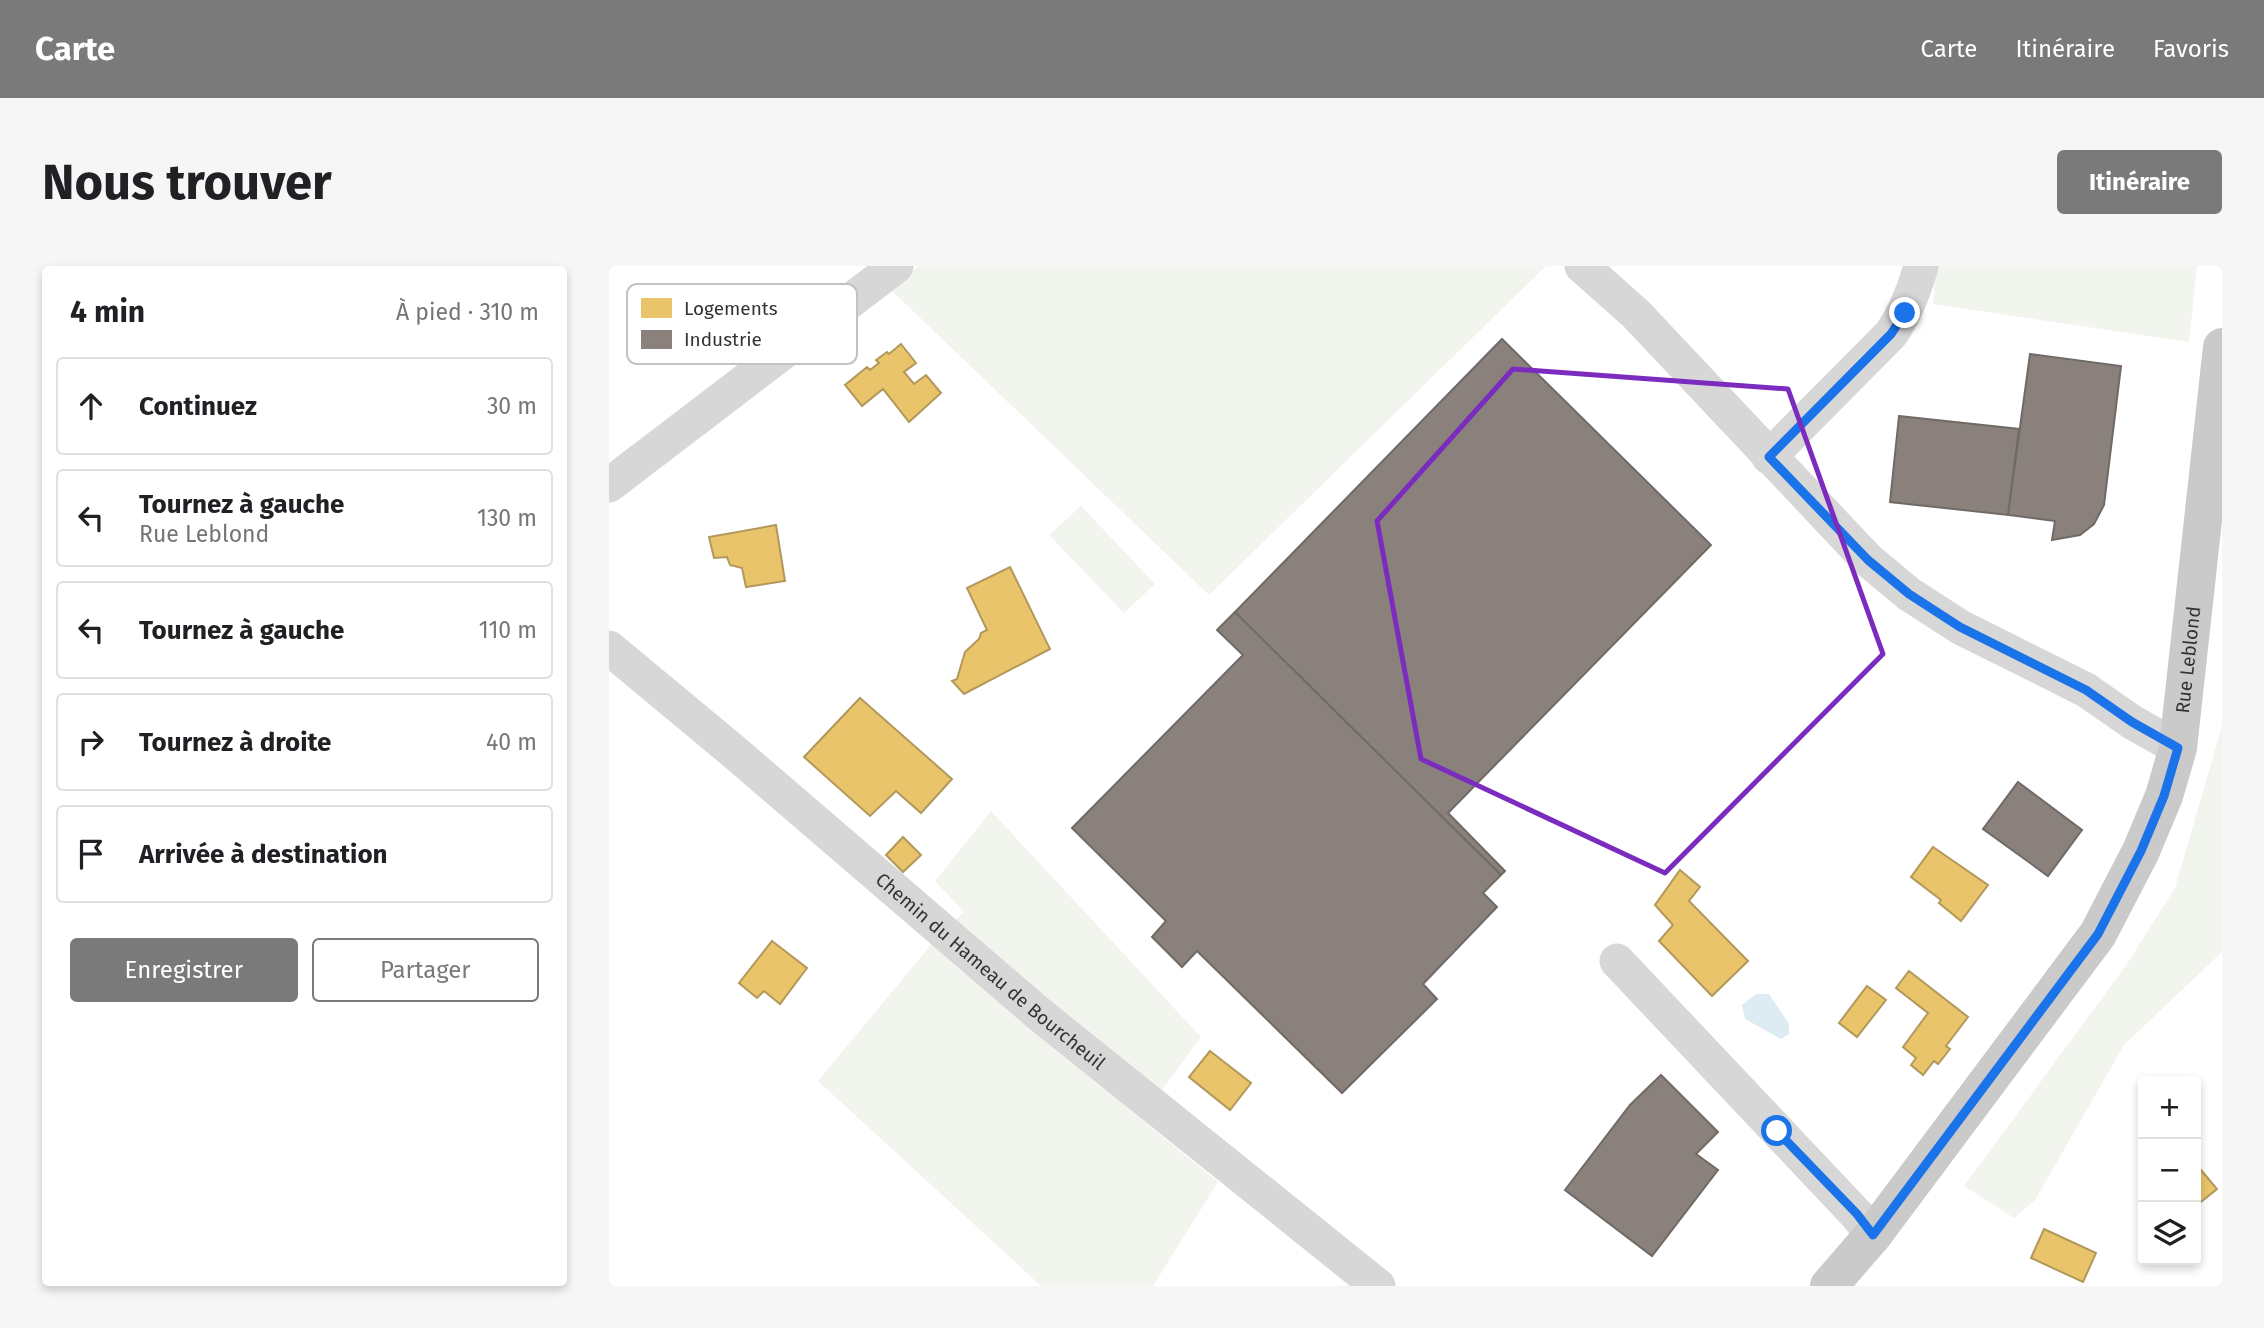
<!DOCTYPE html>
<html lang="fr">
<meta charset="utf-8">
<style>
body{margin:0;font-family:"Fira Sans",sans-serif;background:#f6f6f6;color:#202124}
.controls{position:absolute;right:21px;bottom:21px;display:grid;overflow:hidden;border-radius:7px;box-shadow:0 4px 10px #0003}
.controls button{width:63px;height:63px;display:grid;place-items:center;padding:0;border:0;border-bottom:2px solid #e0e0e0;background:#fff;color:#202124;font:35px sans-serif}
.stop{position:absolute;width:21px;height:21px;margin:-16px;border:5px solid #1a73e8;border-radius:50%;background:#fff}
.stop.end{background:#1a73e8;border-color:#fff;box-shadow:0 2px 7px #0008}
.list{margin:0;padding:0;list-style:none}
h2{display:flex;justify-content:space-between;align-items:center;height:91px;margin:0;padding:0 28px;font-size:30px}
h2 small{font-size:23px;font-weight:400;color:#757577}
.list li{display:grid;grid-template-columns:46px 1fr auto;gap:21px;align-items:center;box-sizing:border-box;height:98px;margin:0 14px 14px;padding:0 14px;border:2px solid #e0e0e0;border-radius:7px}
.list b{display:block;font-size:26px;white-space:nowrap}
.list p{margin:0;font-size:23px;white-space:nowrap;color:#757577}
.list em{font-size:23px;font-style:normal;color:#757577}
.actions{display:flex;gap:14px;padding:21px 28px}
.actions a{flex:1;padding:16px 0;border:2px solid #7a7a7a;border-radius:7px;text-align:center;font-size:24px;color:#7a7a7a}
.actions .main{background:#7a7a7a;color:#fff}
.icon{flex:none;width:38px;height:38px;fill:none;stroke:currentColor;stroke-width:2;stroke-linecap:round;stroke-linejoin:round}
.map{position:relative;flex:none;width:1613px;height:1020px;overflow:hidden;border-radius:7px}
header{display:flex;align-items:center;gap:42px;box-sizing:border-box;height:98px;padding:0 35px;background:#7a7a7a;color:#fff}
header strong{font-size:33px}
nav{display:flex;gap:38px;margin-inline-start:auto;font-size:24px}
.intro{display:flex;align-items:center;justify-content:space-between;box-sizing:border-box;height:168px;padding:0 42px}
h1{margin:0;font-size:49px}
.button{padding:18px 32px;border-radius:7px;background:#7a7a7a;color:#fff;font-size:24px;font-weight:700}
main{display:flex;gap:42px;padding:0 42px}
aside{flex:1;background:#fff;border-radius:7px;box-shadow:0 4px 10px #0003}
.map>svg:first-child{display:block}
.green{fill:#f1f5ed}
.water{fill:#ddebf3}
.homes{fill:#e9c46a;stroke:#b2985a;stroke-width:2}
.industry{fill:#8a817c;stroke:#706a66;stroke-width:2}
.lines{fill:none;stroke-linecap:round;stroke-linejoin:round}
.minor{stroke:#d7d7d7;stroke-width:35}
.major{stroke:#cacaca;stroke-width:38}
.route{stroke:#1a73e8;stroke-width:9}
.marked{fill:none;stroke:#7b2cbf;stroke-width:5;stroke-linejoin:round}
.labels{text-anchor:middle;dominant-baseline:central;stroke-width:7;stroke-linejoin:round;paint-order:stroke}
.street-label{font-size:19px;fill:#333;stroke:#fff}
.key{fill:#fff;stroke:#c2c2c2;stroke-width:2}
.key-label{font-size:19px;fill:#333}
</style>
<header>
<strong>Carte</strong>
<nav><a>Carte</a><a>Itinéraire</a><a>Favoris</a></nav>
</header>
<div class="intro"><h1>Nous trouver</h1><a class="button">Itinéraire</a></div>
<main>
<aside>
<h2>4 min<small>À pied · 310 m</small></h2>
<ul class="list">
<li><svg class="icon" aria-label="ahead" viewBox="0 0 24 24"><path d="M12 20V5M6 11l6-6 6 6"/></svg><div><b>Continuez</b></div><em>30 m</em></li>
<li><svg class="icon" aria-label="left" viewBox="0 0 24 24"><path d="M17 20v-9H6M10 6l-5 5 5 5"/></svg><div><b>Tournez à gauche</b><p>Rue Leblond</p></div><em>130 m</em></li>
<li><svg class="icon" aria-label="left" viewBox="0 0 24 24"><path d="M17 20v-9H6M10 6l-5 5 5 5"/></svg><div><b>Tournez à gauche</b></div><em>110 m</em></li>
<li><svg class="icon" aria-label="right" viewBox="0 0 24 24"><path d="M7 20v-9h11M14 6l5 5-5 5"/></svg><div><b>Tournez à droite</b></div><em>40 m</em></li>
<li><svg class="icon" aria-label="arrive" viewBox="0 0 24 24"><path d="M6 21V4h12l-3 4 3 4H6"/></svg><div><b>Arrivée à destination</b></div></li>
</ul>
<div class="actions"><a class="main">Enregistrer</a><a>Partager</a></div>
</aside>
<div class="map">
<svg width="1613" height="1020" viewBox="0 0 1613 1020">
<rect width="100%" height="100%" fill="#fff"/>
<path class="green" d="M310,0H937L600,329L280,22Z
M1327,0H1588L1580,76L1324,38Z
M472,240L546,318L515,347L440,269Z
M1613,460V686L1515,779L1426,934L1405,952L1355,920L1518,698L1566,622Z
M382,545L592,771L532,853L609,916L544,1020H432L209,815L321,680L355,646L326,615Z"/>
<path class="water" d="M1147,728H1160L1180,758V768L1172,773L1136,753L1133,739Z"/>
<path class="homes" d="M292,78L307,97L295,106L305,118L317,109L332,127L300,156L274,123L253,140L236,119L258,101L261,104L270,97L267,94L278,86L280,88Z
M167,259L176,315L137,321L133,302L121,299L118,291L105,292L100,271Z
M401,301L441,383L355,428L343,415L348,413L356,386L370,373L372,367L378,364L358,322Z
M251,432L343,513L312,547L287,525L261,550L195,491Z
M294,571L312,589L294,606L277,589Z
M1324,581L1379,619L1352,655L1330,637L1332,634L1302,611Z
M1071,604L1091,621L1080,635L1139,695L1103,730L1050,675L1064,659L1046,639Z
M163,675L198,702L171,738L155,725L148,732L130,717Z
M1300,705L1359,751L1337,780L1341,783L1329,798L1325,795L1314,809L1302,799L1307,792L1294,781L1319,747L1287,722Z
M1258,720L1277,734L1248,771L1230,757Z
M601,785L642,817L621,844L580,811Z
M1592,904L1608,923L1587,940V908Z
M1435,963L1487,987L1474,1016L1422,992Z"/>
<path class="industry" d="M893,73L1102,279L839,547L896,605L892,609L626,346Z
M1421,88L1512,100L1495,239L1485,258L1471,269L1443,274L1446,255L1399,249Z
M1290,150L1410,163L1399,249L1281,236Z
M626,346L892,609L874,627L888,641L814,718L828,733L733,827L588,685L573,701L543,671L557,655L463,562L634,389L608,364Z
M1409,516L1473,564L1439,610L1374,563Z
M1052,809L1109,866L1087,888L1109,904L1043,990L956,924L1021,839Z"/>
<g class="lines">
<g class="minor">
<path d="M973,0L1027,48L1259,294L1300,328L1351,361L1477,424L1523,456L1569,482"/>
<path d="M1160,191L1282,68C1297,46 1305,26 1312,0"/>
<path d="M0,219L287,0"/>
<path id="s1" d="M0,382L124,485L429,747L769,1020"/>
<path d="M1008,695L1248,949L1264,969"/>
</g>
<path class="major" id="s2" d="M1220,1020L1264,969L1489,668L1532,585L1555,530L1569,482L1613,81"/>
</g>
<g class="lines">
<path class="route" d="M1168,865L1248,948L1264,969L1489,668L1532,585L1555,530L1569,482L1523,456L1477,424L1351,361L1300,328L1259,294L1160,191L1282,68L1296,47"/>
</g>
<path class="marked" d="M904,103L1179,123L1274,388L1056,607L812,493L768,255Z"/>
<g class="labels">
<g class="street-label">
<text stroke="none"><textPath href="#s2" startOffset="735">Rue Leblond</textPath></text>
<text stroke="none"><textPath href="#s1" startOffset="500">Chemin du Hameau de Bourcheuil</textPath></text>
</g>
</g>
<rect x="18" y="18" width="230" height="80" rx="10" class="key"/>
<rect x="32" y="32" width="31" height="20" fill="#e9c46a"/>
<rect x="32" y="64" width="31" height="19" fill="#8a817c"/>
<g class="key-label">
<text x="75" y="49">Logements</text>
<text x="75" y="80">Industrie</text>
</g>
</svg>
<div class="controls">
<button>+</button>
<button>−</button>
<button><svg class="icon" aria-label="layers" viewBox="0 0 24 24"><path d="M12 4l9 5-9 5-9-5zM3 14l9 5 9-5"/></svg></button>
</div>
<div class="stop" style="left:1168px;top:865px"></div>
<div class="stop end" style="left:1296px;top:47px"></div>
</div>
</main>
